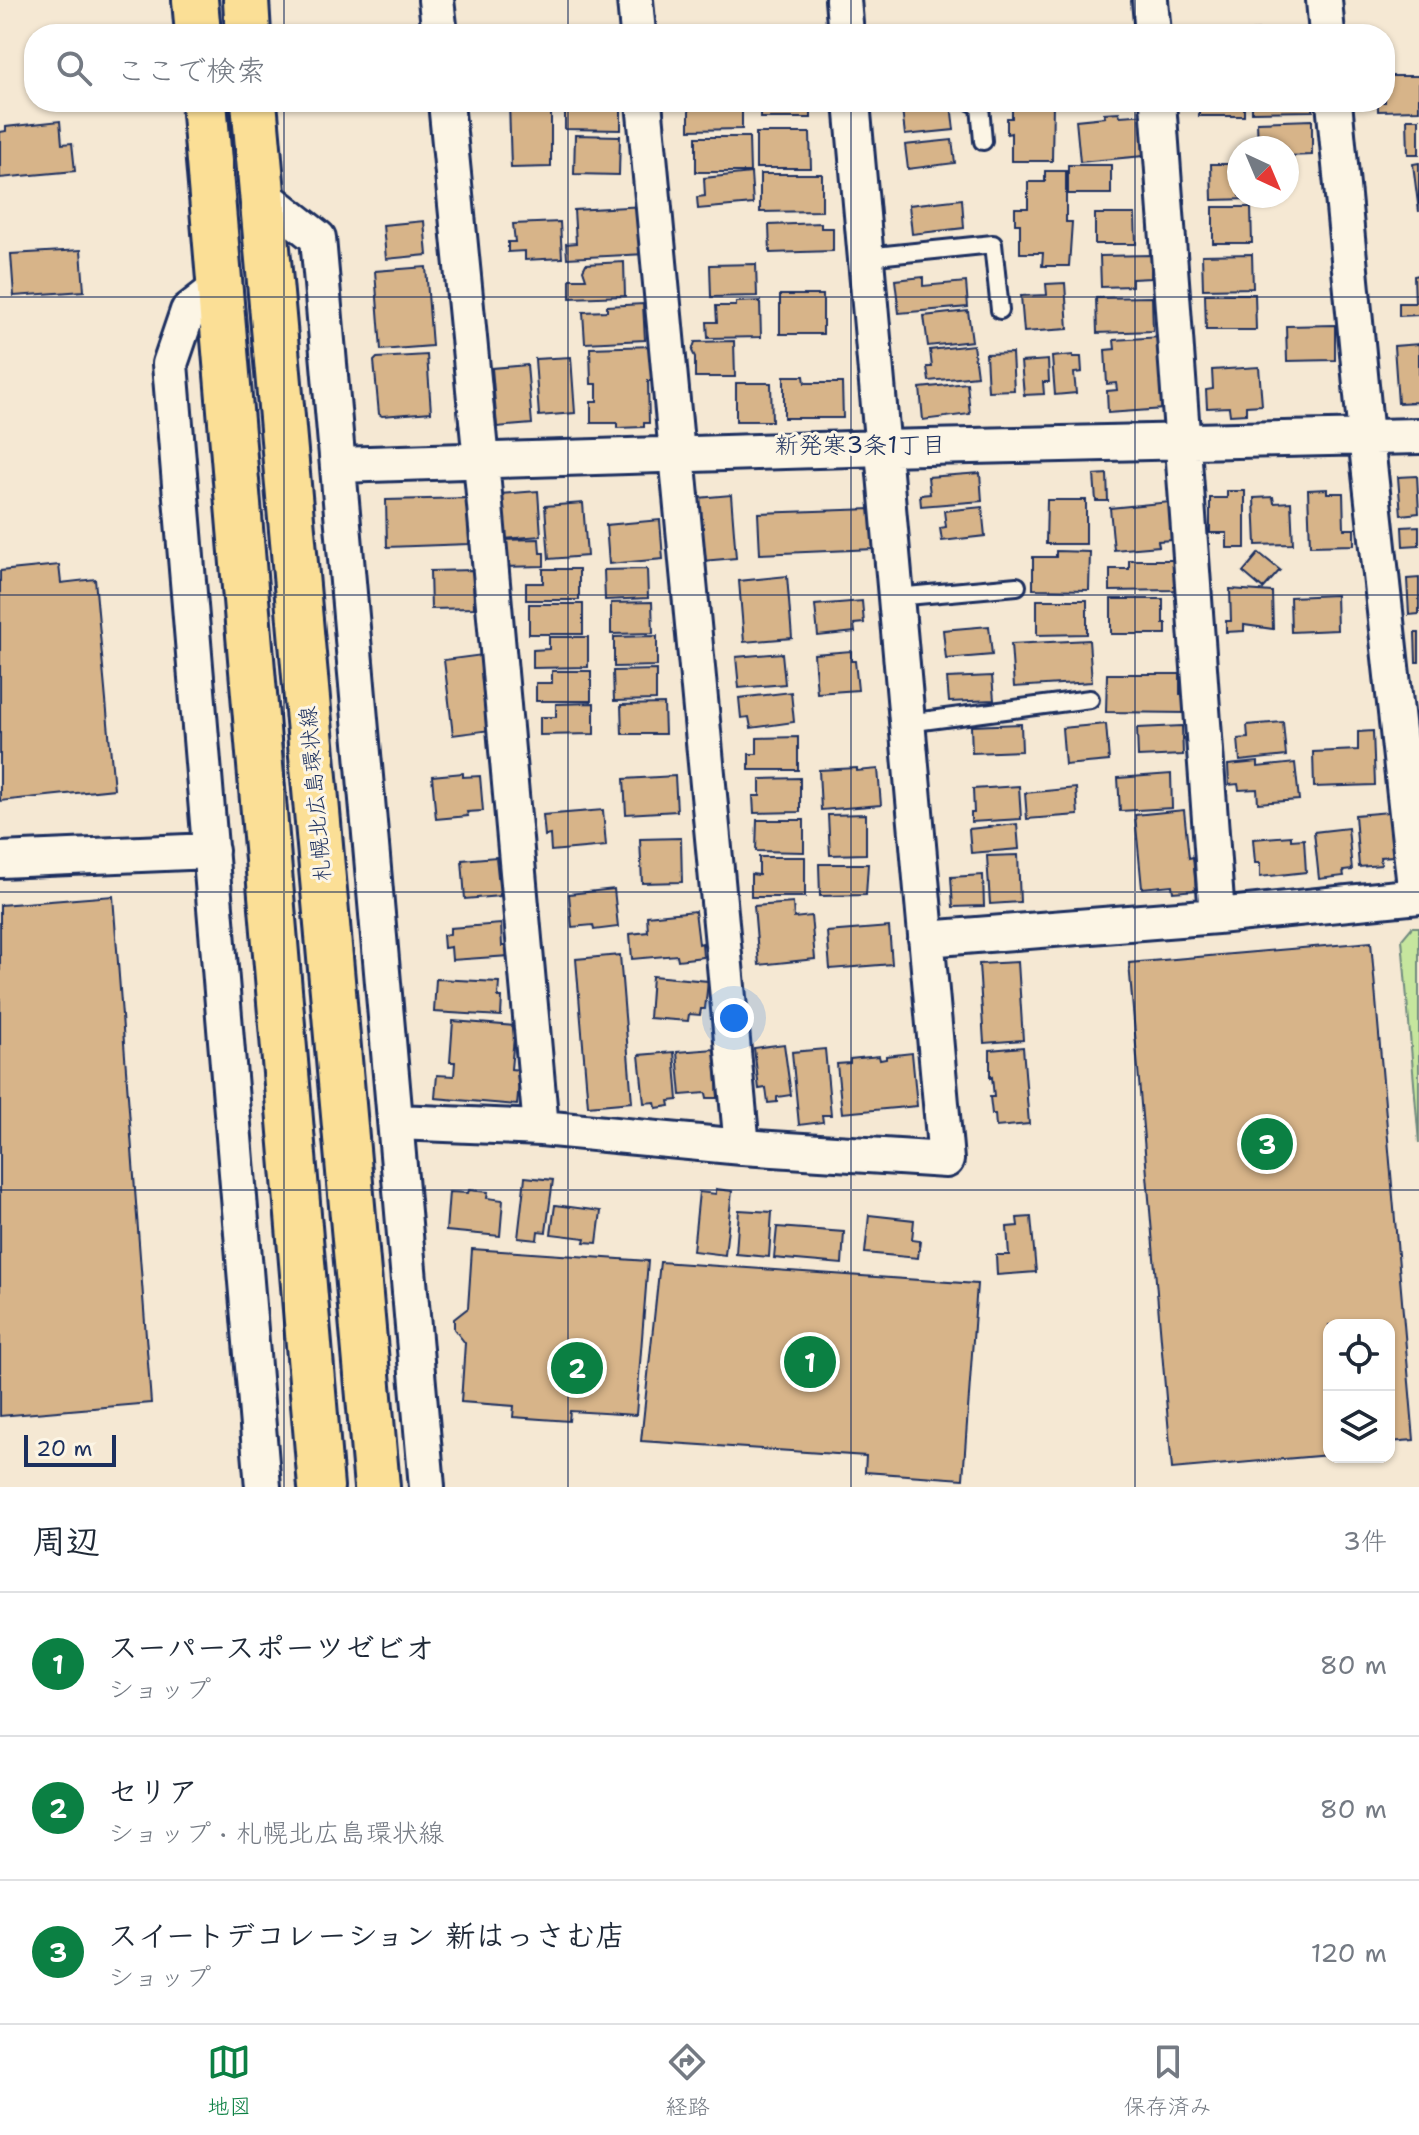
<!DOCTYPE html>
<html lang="ja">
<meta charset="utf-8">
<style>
body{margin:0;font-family:"Shantell Sans","Klee One",sans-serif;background:#f2f2f3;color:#1f2937}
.controls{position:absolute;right:24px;bottom:24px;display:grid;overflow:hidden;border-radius:16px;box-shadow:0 2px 6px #0004}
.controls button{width:72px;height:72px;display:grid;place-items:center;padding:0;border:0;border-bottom:2px solid #e0e1e3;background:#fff;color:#1f2937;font:40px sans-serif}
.compass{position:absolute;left:1227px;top:136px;width:72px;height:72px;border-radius:50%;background:#fff;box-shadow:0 2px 6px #0004;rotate:136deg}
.scale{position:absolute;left:24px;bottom:20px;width:92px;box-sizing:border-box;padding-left:8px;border:4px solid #1b2f5e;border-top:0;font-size:22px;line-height:28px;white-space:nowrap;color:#1b2f5e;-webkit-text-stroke:6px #fcf5e5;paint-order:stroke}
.you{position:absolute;left:734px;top:1018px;width:28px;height:28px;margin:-20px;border:6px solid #fff;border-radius:50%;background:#1a73e8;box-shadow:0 0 0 12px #1a73e833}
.badge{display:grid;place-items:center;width:52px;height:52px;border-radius:50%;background:#0b8043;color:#fff;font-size:26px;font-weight:700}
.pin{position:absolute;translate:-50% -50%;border:4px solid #fff;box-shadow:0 2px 8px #0006}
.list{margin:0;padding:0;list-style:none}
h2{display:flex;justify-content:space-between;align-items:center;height:104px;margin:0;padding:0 32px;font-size:34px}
h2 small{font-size:26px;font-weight:400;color:#747a83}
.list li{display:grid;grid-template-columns:52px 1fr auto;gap:24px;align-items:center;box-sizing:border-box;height:144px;padding:0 32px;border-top:2px solid #e0e1e3}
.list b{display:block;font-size:30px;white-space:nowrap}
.list p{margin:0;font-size:26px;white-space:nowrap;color:#747a83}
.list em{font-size:26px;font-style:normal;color:#747a83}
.icon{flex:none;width:44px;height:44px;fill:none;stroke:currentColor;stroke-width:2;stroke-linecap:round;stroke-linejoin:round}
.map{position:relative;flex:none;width:1419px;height:1487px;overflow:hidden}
.search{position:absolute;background:#fff;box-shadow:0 2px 6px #0004;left:24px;right:24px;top:24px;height:88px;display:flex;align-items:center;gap:20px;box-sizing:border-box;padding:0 28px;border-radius:32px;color:#747a83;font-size:30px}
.sheet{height:536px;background:#fff}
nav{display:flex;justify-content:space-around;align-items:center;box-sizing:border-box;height:112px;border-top:2px solid #e0e1e3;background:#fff;font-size:22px;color:#747a83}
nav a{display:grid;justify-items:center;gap:4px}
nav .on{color:#0b8043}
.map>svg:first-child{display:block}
.green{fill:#c6e69e;stroke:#708a7e;stroke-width:2}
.building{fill:#d7b489;stroke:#1b2f5e;stroke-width:2}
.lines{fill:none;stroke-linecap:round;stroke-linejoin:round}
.service-casing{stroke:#1b2f5e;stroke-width:22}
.minor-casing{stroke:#1b2f5e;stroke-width:40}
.primary-casing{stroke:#1b2f5e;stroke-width:50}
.service{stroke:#fcf5e5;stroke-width:16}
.minor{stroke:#fcf5e5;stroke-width:34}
.primary{stroke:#fbdf96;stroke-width:44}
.grid{fill:none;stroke:#1b2f5e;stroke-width:2;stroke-opacity:0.55}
.labels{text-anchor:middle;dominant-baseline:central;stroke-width:6;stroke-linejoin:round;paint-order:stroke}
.street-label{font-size:22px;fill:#1b2f5e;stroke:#fcf5e5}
.neighbourhood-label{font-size:24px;fill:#1b2f5e;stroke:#fcf5e5}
</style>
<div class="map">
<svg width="1419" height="1487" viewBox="0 0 1419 1487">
<rect width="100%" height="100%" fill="#f5e8d3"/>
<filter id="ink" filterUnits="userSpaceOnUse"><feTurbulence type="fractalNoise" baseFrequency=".0125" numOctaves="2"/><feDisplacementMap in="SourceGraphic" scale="16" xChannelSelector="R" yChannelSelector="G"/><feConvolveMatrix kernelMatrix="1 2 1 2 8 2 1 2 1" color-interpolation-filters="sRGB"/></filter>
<g filter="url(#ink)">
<path class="green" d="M1412,927H1419V1143L1402,939Z"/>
<path class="building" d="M1301,30V34H1250V31Z
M1052,31V34H1001V32Z
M1385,76H1419V110L1378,111V102H1385Z
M509,102H536V111H551V167L511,168Z
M565,102H621V130L565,129Z
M689,102H742V129L689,130Z
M760,102H811V118H760Z
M1012,102H1053L1052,161H1011V133L1007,134V118H1012Z
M1199,102H1244V116H1199Z
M1252,102H1313V111L1252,112Z
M951,104L954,130L905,135L902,109Z
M1119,112L1120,116L1150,114L1154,155L1080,162L1076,120L1105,117L1104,113Z
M1407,119H1419V154H1408Z
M1312,120V155L1287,156V148H1258L1257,122Z
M60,121L62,144L72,143L75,171L0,178V132L6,131V127Z
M756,133H810L811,168H756Z
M575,135L620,136L619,175L574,174Z
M696,137H749L750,172H696Z
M952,140L955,163L908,169L905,145Z
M1419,163V212L1413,164Z
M1211,164H1239V196H1250V199L1212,200Z
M1068,165H1111V194H1068Z
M1045,171H1066V222H1072L1069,266H1042L1043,253H1020V224H1015V208H1028V182H1045Z
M751,173L753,204L698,209L697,197L705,196L704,178Z
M760,174H822V211L760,212Z
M962,199L964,228L912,234L909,205Z
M644,206L646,254L567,258L566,244L576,243L574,210Z
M1213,207H1251L1252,243H1213Z
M1095,214H1135L1136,244H1095Z
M424,221L427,255L386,259L383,225Z
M560,222L562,258L525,260V251L508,252V242H515L513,224Z
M821,223V228H833V251L770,253L769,225Z
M81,250L84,291L14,296L11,254Z
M1252,254L1253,288L1203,289L1202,255Z
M1151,255V278L1132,279V286L1101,287L1100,256Z
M624,262L625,296L570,298V279H586L583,270L586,264Z
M756,264L757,296L711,297L710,265Z
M426,267L432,346L381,350L375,271Z
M1419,275V315L1399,316V303H1415L1414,276Z
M923,277V286L966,282L968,307L899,313L895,280Z
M1065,283L1068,329L1024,332L1021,296L1047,295L1046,284Z
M1205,294H1255L1256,330H1206Z
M780,295H823V334H780Z
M1152,297L1153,331L1097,333L1096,298Z
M760,301L761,337L708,338L707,322H717L716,306H736V302Z
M643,304L645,340L585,343L583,312L607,311V306Z
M968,311L972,341L928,346L924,316Z
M1335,325V360L1287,361L1286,326Z
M1161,337L1164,409L1108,413L1107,391L1117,390L1116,383L1107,384L1105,350L1115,349L1114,340Z
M734,341L735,377H695V357L692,351L695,342Z
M1419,344V402L1398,403L1394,346Z
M973,345L977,376L929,381L927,367H932L930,350Z
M653,346L654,381H648L649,423H644V427L617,428V423H591V402H597V384H591L590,348Z
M1012,353L1014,390L988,391L986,354Z
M427,355L431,412L382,416L379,414L374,361L377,358Z
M1073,355V357H1081L1082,372L1074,373L1076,393L1055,395L1052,357Z
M571,357L575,413L539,416L535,359Z
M1048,360L1049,382H1043L1044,394L1024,395L1021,362Z
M527,365L532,424L497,427L492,368Z
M1259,367L1262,405L1246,406V414L1230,415L1229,407L1207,408L1206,390L1213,389L1212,370Z
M784,376H804L805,383H842L843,418H784Z
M736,383H771L772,421H736Z
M967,383L970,414L923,420L920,388Z
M980,473L982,501L921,506L920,495L930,494L928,477Z
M1107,474L1108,501H1096L1094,475Z
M1417,476L1419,513L1401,515L1398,477Z
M1327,489V493H1343L1344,529H1354V545L1310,546L1308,490Z
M538,491L541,536L503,539L500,494Z
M1227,491H1245V548H1227V533H1210V498H1227Z
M731,495L736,558L702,561L698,498Z
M1273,497L1274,503L1291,502L1293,544L1256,545L1254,498Z
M468,498L469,544L387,547L386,500Z
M1047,500H1086V544H1046Z
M1170,502L1173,540L1158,541L1159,546L1114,550L1110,508Z
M583,503L587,556L549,559L545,506Z
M982,507L985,536L942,541L940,528L946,527L944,511Z
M872,509L874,549L760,554L758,513Z
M660,520L663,559L609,564L606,525Z
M1419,526V545L1403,546L1402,527Z
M539,539L540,553H544V566L503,567L502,540Z
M1056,551L1090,552L1089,590L1033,589V557H1056Z
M1259,553L1280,570L1263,589L1243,572Z
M1129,560H1175V590L1110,591V569H1129Z
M59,565L61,583L95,579L114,789L0,801V571Z
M543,569H579V600H526V583H543Z
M647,569L648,598L605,600L604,570Z
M473,570L474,608L431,609L430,571Z
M787,576L792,638L744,642L739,581Z
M1419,578V614L1409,615L1407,579Z
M1230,589L1272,592L1273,629L1244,625V631L1226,632V621H1231Z
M1336,595L1337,630L1291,632L1290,597Z
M1111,599H1163V623H1166V634H1111Z
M1037,600H1087V634L1037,635Z
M862,601L864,623L854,624L855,632L818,636L815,605Z
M652,602L653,633L611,634V603Z
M529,604H583V634H529Z
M989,626L992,655L946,659L943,630Z
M1415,633H1419V662H1416Z
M657,636V666L614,667V637Z
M549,637H588V667L533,668V650L549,649Z
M1089,640L1092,682L1014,687L1011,644Z
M851,651V661H855L858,690L817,693L814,654Z
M782,653L785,684L739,688L736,657Z
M482,655L491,730L453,735L444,660Z
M656,670V700L614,701L613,671Z
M552,671H591V701H536V683H552Z
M1107,674H1180V694H1186V713L1106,712Z
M992,676L994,700L949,702L947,678Z
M791,692L794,722L751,728L749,717L741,718L739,698Z
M594,703V734L540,735V717H556V704Z
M664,704L665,734H622L621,705Z
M1283,722L1286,756L1240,761L1238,739L1248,738L1247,725Z
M1021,724L1022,751L972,753L971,726Z
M1106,724L1109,761L1065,765L1062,728Z
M1182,726L1183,755L1138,757L1137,728Z
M1373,731L1375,785L1314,787L1313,752L1358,750V732Z
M798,737V770H749V754H757V738Z
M1258,762V767L1295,763L1299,800L1258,803L1257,789L1239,790L1238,784L1229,785L1228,765Z
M857,768V771L878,769L881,805L821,810L819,770Z
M463,773V777L480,776L483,811L467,812L468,816L436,819L432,776Z
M1171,774L1172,808L1120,811L1118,778Z
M675,776L677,811L626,814L624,779Z
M800,778V812L754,813L753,796H760V779Z
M1019,786L1021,819L971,822V813H974L973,789Z
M1076,788L1078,815L1027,819L1025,793Z
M603,810L606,846L551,851L550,835L545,836L543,815Z
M1184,810L1189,858L1193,857L1196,890L1173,892L1172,885L1142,888L1135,815Z
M1389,812L1393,856L1380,857L1381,865L1359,867L1355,815Z
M866,814V854L830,855L828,815Z
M757,820H804V852L756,851Z
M1017,824L1019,849L971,853L969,829Z
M1348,828L1352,870L1343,871L1344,876L1319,879L1314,832Z
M1291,836V840L1304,839L1306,872L1260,877V863H1255L1253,839Z
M681,838L682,882L642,883L640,839Z
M1018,855L1020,902L990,904L987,856Z
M496,857L500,896L465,899L462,860Z
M759,857H805V897H751V874L759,875Z
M819,864H868L866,895L820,896Z
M983,875L984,906L953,907L951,877Z
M614,889L618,927L594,930L593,925L572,927L569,894Z
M113,896L151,1403L0,1416V905Z
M793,903L794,918L811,916L815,959L759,965L754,906Z
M695,911L699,944L702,943L703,957L678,960L677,955L632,959L630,934L648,932L647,916Z
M501,924L502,946H508L509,956L452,960L451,947L444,948L443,935L450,934V928Z
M889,927L892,964L830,969L827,932Z
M1371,942L1414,1440L1389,1442V1325H1329V1455L1172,1469L1129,963Z
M620,955L632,1102L588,1106L576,959Z
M1018,962L1023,1040L984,1043L979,964Z
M652,976L708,981L705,1009H701L700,1015L689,1014L688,1021L649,1018Z
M436,979L499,982L498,997H502L501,1016L434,1012Z
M453,1021L515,1026L511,1069L520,1070L517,1105L435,1098L437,1075L454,1076L455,1062H450Z
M784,1044L791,1095L777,1097V1102L768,1103L766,1088L759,1089L754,1048Z
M1023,1047L1029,1124L996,1127L995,1114H992L990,1097H994L992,1077L990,1078V1050Z
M715,1049L718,1098H707L706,1093L681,1095L677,1052Z
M825,1049L831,1115H822L823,1122L799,1125L792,1052Z
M674,1052L678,1100L669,1101L670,1106L656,1108L655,1102L644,1103L639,1055Z
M912,1053L917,1106L842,1113L837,1064L850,1063V1059L879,1056L880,1060L886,1059V1056Z
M525,1177L553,1180L546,1232L538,1231L537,1240L518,1238Z
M716,1189L732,1191L725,1255L693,1251L699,1192L716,1194Z
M469,1190L488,1192L487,1198L503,1200L500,1236L446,1231L449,1192L468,1193Z
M555,1205L601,1211L597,1243L584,1242L585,1238L551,1234Z
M739,1210L772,1212L769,1257L736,1254Z
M869,1215L914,1220L912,1240L920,1241L918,1258L865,1253Z
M1031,1217L1036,1272L997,1275L996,1255H1009L1007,1227L1018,1226L1017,1218Z
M777,1227L844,1232L842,1264L774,1258Z
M472,1249L648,1261L636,1415L570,1411L569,1421L513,1417L514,1406L461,1402L465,1343L454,1329V1319L468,1308Z
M660,1262L977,1284L963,1479L865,1472L866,1456L641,1441Z"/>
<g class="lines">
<defs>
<path id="service" d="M972,102L980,106L983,141
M866,257L993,244L1000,310
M896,597L1017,586
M907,723L1090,699"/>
<path id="minor" d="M436,0L440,34
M635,0L638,34
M843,0L846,34
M1150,0L1153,34
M1324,0L1327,34
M446,102L481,461L541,1128
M644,102L742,1147
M1158,102L1217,916
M1334,102L1366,437L1416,896
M263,195L318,238L427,1487
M219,287L188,311L170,364L263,1487
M338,465L883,448L1419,436
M0,860L211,851
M926,939L1217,916L1419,896
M396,1122L541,1128L742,1147L946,1160L852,102"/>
<path id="primary" d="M195,0L198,34
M246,0L248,34
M204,102L321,1487
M254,102L377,1487"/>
</defs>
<use href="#service" class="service-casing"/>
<use href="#minor" class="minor-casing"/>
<use href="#primary" class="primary-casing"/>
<use href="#service" class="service"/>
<use href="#minor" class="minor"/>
<use href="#primary" class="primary"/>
</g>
</g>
<path class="grid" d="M284,0V34M568,0V34M851,0V34M1135,0V34M284,102V1487M568,102V1487M851,102V1487M1135,102V1487M0,297H1419M0,595H1419M0,892H1419M0,1190H1419"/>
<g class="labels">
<g class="street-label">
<text transform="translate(315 794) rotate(-95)">札幌北広島環状線</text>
</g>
<g class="neighbourhood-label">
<text x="860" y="445">新発寒3条1丁目</text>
</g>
</g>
</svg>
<div class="controls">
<button><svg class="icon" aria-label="locate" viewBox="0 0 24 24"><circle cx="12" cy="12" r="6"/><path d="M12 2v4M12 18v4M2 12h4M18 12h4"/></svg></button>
<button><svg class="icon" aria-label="layers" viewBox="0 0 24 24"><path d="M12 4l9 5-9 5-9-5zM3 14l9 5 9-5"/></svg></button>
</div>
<svg class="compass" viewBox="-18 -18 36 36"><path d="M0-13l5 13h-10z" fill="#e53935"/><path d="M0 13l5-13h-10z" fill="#747a83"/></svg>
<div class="scale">20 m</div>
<div class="you"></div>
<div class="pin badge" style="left:810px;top:1362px">1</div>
<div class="pin badge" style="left:577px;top:1368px">2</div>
<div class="pin badge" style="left:1267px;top:1144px">3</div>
<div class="search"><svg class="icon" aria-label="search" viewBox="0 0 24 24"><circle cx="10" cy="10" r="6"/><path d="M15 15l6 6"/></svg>ここで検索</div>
</div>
<section class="sheet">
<h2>周辺<small>3件</small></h2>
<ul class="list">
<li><span class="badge">1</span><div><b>スーパースポーツゼビオ</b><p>ショップ</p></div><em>80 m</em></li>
<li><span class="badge">2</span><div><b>セリア</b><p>ショップ · 札幌北広島環状線</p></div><em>80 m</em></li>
<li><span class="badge">3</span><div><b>スイートデコレーション 新はっさむ店</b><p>ショップ</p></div><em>120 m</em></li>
</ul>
</section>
<nav>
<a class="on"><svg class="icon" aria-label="map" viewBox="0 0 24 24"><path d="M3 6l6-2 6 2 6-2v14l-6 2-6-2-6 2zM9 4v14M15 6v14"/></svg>地図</a>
<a><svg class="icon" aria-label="directions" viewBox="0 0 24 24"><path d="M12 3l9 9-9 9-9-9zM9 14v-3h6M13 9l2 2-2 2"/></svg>経路</a>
<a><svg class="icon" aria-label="saved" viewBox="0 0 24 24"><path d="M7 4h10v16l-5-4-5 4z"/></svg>保存済み</a>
</nav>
